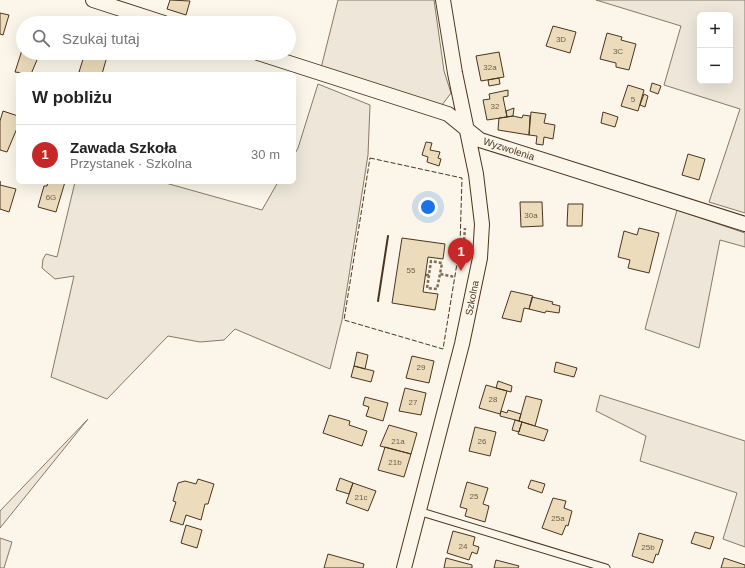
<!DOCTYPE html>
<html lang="pl">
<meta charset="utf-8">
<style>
body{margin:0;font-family:Helvetica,sans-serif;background:#f6f6f6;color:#222}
.controls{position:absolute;right:12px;top:12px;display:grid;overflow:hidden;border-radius:6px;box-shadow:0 4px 16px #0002}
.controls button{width:36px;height:36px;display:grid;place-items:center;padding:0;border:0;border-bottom:1px solid #e0e0e0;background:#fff;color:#222;font:20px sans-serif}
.you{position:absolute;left:428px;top:207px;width:14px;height:14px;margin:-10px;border:3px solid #fff;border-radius:50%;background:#1a73e8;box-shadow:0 0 0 6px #1a73e833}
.badge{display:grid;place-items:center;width:26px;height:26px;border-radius:50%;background:#c62828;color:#fff;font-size:13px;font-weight:700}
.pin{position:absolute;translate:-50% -33px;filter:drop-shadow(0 1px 2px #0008)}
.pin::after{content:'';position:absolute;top:21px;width:14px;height:12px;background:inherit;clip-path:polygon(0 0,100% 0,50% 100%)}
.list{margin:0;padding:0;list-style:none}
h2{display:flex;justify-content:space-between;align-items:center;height:52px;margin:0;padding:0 16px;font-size:17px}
h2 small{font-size:13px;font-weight:400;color:#767676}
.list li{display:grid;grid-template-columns:26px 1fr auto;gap:12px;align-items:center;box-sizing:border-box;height:60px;padding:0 16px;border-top:1px solid #e0e0e0}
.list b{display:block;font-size:15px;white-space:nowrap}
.list p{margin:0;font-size:13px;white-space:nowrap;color:#767676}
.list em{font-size:13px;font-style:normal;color:#767676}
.icon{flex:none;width:22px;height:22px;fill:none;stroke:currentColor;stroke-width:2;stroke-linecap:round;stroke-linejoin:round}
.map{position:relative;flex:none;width:745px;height:568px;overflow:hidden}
.search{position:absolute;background:#fff;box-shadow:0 4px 16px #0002;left:16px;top:16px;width:280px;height:44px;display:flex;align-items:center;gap:10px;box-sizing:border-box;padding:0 14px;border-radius:22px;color:#767676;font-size:15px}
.panel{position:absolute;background:#fff;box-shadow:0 4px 16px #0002;left:16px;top:72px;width:280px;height:112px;border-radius:6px}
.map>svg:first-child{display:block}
.green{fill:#ede6d9;stroke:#887966;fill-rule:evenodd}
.building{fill:#ecdcbc;stroke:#4a3520}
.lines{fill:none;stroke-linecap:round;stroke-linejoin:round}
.lane-casing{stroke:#4a3520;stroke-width:9}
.street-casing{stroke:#4a3520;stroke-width:16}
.path{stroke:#7f6f5c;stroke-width:2.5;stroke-dasharray:3 2;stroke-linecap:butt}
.lane{stroke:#fbf6e9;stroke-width:7}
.street{stroke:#fbf6e9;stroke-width:14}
.fence{stroke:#4a3520;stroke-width:1;stroke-dasharray:5 2;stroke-linecap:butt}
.wall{stroke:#4a3520;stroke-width:2}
.labels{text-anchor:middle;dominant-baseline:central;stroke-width:3;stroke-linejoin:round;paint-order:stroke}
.number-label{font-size:8px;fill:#725f47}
.street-label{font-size:10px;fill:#4a3520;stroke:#fbf6e9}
</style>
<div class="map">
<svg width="745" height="568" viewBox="0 0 745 568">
<rect width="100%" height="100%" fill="#fbf6e9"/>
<path class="green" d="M338,0H434L444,71L451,93L442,105L321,68Z
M596,0H745V213L709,202L740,109L664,85L681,26ZM700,15H730V81H700Z
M318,84L370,105L368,155L342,320L330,369L235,329L224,340L200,342L168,336L107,399L51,377L74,276L55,279L42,268L43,259L46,254L57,257L75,182H162L262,210L278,182H294V155L298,148Z
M677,210L745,233V247L720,240L699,348L645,329Z
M600,395L745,441V547L723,539L737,493L640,461L646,436L596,411Z
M88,419L0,528V511Z
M0,538L12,542L4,568H0Z"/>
<path class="building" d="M170,0L190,1L186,15L167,9Z
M0,13L9,15L3,35L0,34Z
M553,26L576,32L570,53L546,46Z
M607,33L622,37L621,40L636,44L629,70L616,67V63L600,59Z
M23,47V53H40L31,74L15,72Z
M499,52L504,77L481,81L476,56Z
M85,53H108L102,74H86L79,72Z
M499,78L500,84L489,86L488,80Z
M652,83L661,86L658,94L650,91Z
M628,85L644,90L638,111L621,106Z
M508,90V96L503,97L507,117L487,120L483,100L490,99L489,94Z
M644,94L648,96L645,107L640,105Z
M514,108L513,116L507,117L506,111Z
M3,111L18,116V126L7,152L0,150V121Z
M531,112L546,114L544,123L555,125L553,139L544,137L543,145L536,144L537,136L529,135Z
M603,112L618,117L615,127L601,123Z
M523,115L530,116L529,135L498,130L499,118L513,116L522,118Z
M426,142L432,143L430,150L440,152L438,158L441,159L439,166L427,162L428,157L422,155Z
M688,154L705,159L699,180L682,175Z
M0,181V185L16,189L9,212L0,209Z
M48,182H65L56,212L38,207L44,186H47Z
M520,202H542L543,226L521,227Z
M568,204H583L582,226H567Z
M639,228L659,233L649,273L628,268L630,260L618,257L624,231L637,235Z
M402,238L445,244L443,259L428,257L423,292L438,294L435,310L392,303Z
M511,291L533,296L529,309L524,308L521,322L502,318Z
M532,297L553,302L552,304L560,306L559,313L546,311L545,313L529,309Z
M357,352L368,355L365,369L354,366Z
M412,356L434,361L429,383L406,378Z
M556,362L577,368L574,377L554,372Z
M354,366L374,371L371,382L351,377Z
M498,381L512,386L511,392L496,388Z
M486,385L507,391L500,414L479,408Z
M405,388L426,393L421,415L399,411Z
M526,396L542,400L535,426L519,421Z
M365,397L388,403L383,421L366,416L369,407L363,405Z
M508,410L521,414L519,421L500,416L501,411L507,413Z
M329,415L350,421L349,425L367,431L362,446L323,433Z
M515,420L522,422L519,432L512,430Z
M522,422L548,430L544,441L518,434Z
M389,425L417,433L411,454L380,446Z
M475,427L496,432L490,456L469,451Z
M385,447L411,454L404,477L378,470Z
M340,478L353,483L349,494L336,490Z
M198,479L214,484L208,504H205L201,520L186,515L183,525L170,521L176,502L173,501L178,483L185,481L196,484Z
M531,480L545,484L542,493L528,488Z
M467,482L488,488L483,504L489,506L485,522L465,516L467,509L460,507Z
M353,483L376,491L368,511L346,503Z
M553,498L566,501L564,508L572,511L568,526L566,525L562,535L542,528Z
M186,525L202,530L197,548L181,543Z
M453,531L475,537L473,545L479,547L477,554L472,552L469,560L447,553Z
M695,532L714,537L710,549L691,543Z
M639,533L663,540L658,555L656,554L653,563L632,556Z
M328,554L364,564L363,568H324Z
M446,558L472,565V568H444Z
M724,558L745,565V568H721Z
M496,560L519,566L518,568H494Z"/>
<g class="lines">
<defs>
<path id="lane" d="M418,511L606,568"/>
<path id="street" d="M93,0L164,23
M258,53L448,114L480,140L745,224
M404,568L462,344L480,258L482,224L476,174L455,73L443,0"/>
</defs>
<use href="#lane" class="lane-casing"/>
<use href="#street" class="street-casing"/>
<path class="path" d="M462,265L465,228
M426,275H429L431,261L442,263L440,274L455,277
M429,275L427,288L437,289L440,274"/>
<use href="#lane" class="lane"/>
<use href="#street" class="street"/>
<path class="fence" d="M370,158L462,178L460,245L443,349L344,320Z"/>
<path class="wall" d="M378,301L388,236"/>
</g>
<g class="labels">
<g class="number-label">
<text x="561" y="39">3D</text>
<text x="618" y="51">3C</text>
<text x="490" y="67">32a</text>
<text x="633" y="99">5</text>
<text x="495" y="106">32</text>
<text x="51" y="197">6G</text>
<text x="531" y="215">30a</text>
<text x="411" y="270">55</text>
<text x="421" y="367">29</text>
<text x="493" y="399">28</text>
<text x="413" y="402">27</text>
<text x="398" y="441">21a</text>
<text x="482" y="441">26</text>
<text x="395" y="462">21b</text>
<text x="474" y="496">25</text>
<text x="361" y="497">21c</text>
<text x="558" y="518">25a</text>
<text x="463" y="546">24</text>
<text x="648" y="547">25b</text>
</g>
<g class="street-label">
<text transform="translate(509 149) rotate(18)">Wyzwolenia</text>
<text transform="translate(472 298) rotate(-79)">Szkolna</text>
</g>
</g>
</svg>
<div class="controls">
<button>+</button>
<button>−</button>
</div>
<div class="you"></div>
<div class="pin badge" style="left:461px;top:271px">1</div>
<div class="search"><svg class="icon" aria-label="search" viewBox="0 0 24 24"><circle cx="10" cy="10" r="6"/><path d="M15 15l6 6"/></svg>Szukaj tutaj</div>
<section class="panel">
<h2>W pobliżu<small></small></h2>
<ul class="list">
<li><span class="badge">1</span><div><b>Zawada Szkoła</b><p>Przystanek · Szkolna</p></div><em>30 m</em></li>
</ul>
</section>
</div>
